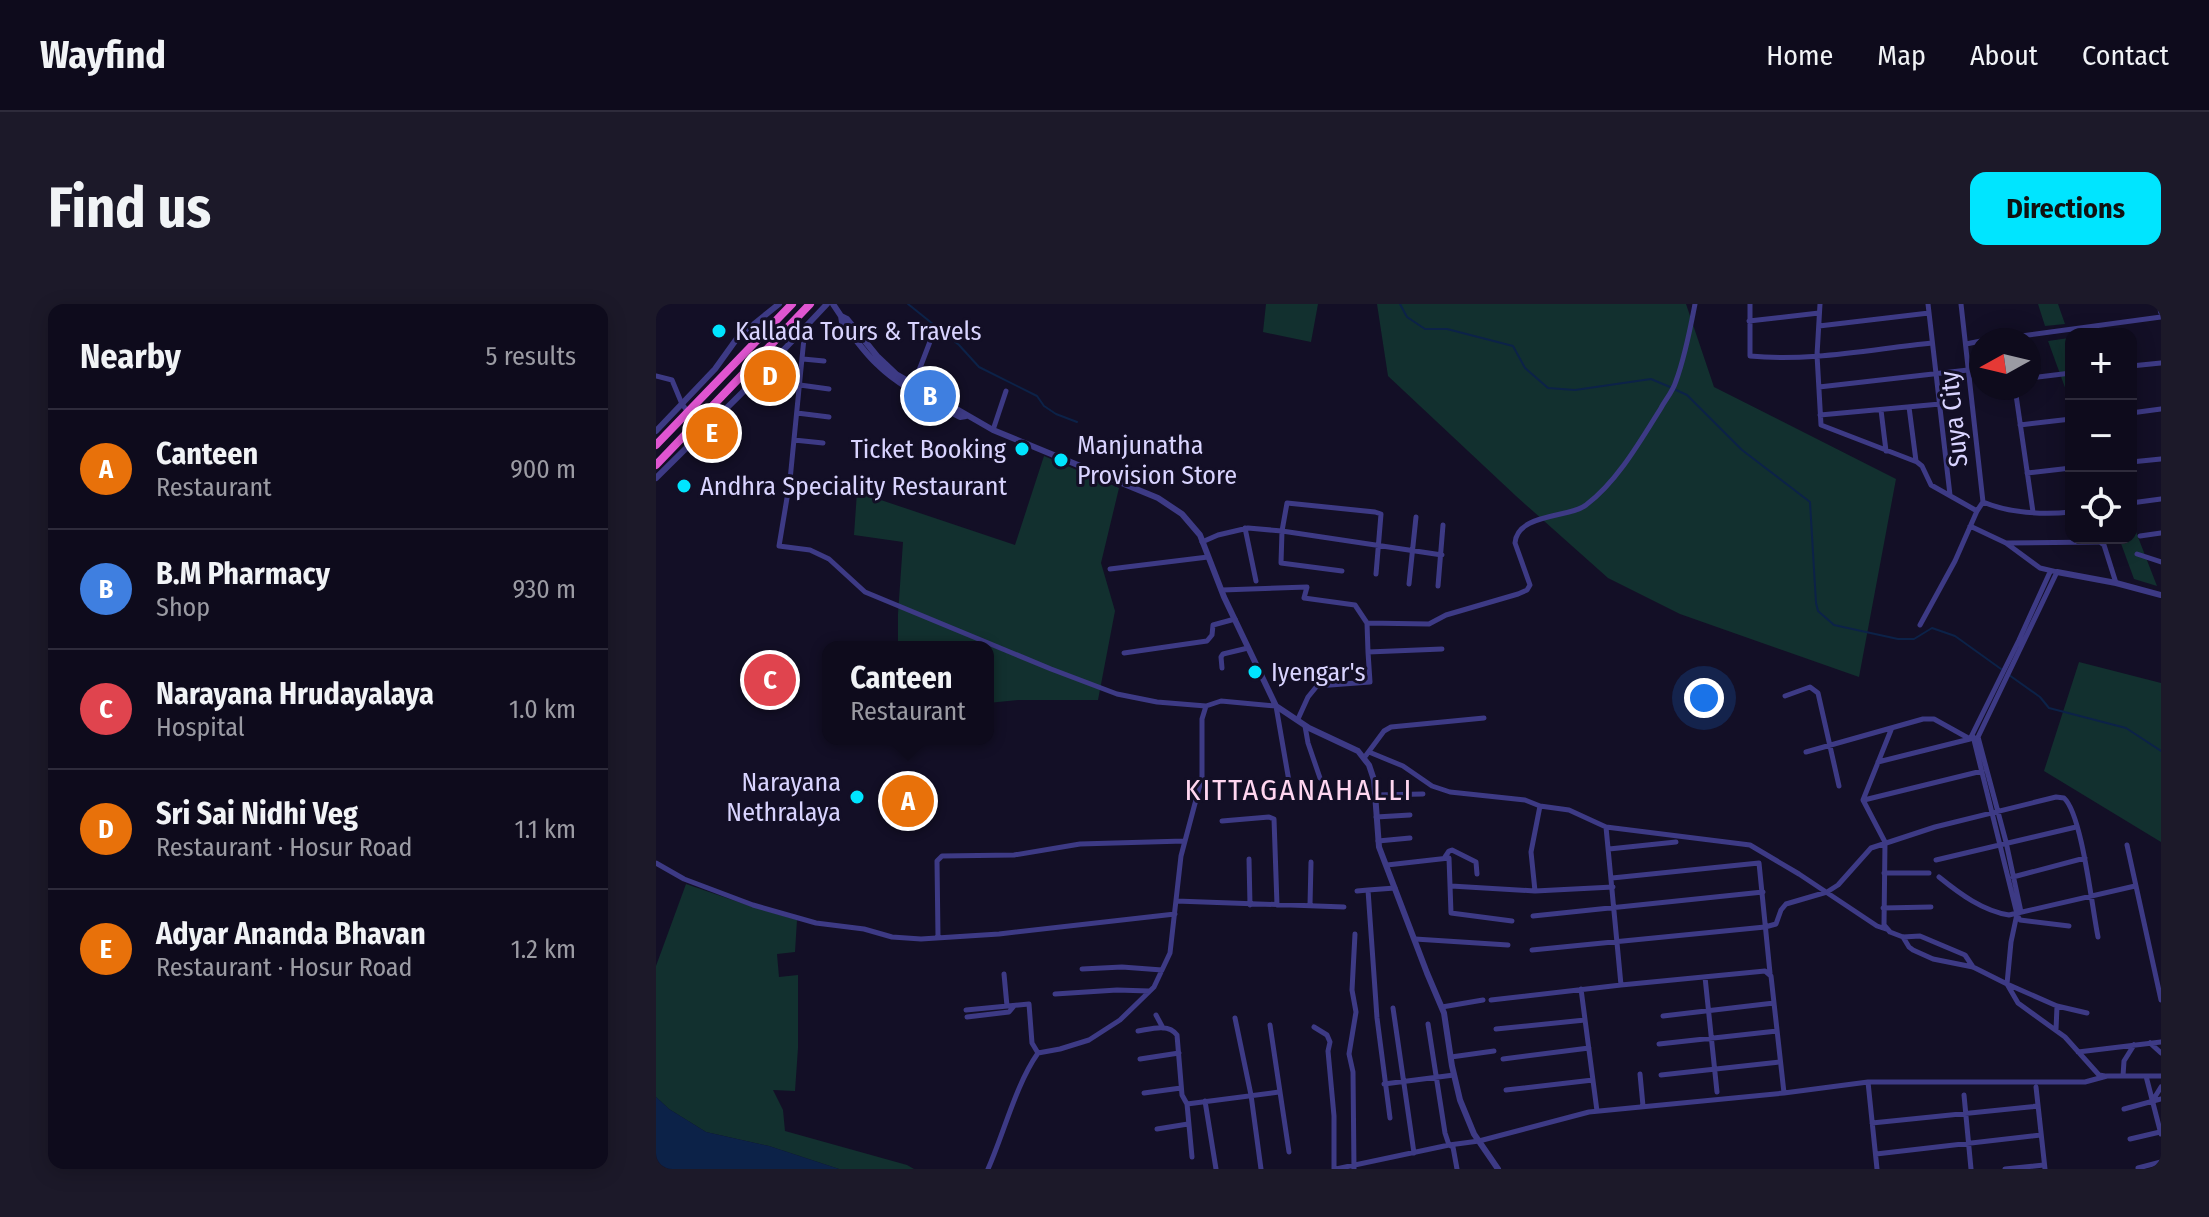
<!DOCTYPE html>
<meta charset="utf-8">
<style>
body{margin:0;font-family:"Fira Sans Condensed",sans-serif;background:#1c1929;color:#f1f3f6}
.controls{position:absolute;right:24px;top:24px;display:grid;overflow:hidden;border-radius:16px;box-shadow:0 4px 20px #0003}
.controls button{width:72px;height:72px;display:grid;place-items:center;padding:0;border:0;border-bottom:2px solid #2e2b3b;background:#0e0b1c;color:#f1f3f6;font:40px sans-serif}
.compass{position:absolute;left:1313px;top:24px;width:72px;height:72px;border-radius:50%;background:#0e0b1c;box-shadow:0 4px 20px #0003;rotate:262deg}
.you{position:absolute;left:1048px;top:394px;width:28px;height:28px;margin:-20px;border:6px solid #fff;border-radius:50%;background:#1a73e8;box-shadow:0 0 0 12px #1a73e833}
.badge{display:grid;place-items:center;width:52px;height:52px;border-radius:50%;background:#00e5ff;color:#fff;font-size:26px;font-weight:700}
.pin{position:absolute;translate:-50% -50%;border:4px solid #fff;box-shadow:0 2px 8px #0006}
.popup{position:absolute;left:166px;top:337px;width:172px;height:104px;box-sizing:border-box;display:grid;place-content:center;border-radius:16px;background:#0e0b1c;filter:drop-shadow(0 2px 6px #0005);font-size:26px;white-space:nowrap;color:#9b9ba3}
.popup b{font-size:30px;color:#f1f3f6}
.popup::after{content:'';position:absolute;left:50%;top:100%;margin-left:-16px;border:16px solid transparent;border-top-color:#0e0b1c}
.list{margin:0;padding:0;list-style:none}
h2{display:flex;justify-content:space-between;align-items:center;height:104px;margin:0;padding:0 32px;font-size:34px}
h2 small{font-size:26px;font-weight:400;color:#9b9ba3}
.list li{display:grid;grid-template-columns:52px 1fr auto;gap:24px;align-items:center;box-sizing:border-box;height:120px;padding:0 32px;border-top:2px solid #2e2b3b}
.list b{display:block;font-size:30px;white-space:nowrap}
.list p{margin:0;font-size:26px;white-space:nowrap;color:#9b9ba3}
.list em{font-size:26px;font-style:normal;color:#9b9ba3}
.icon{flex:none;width:44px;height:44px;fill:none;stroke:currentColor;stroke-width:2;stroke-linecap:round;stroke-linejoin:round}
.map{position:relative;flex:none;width:1505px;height:865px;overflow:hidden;border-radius:16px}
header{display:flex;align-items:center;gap:48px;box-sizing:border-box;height:112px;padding:0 40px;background:#0e0b1c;border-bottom:2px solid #2e2b3b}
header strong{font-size:38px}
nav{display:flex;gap:44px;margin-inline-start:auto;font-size:28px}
.intro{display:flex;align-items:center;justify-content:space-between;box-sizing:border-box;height:192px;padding:0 48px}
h1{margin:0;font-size:56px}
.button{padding:20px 36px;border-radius:16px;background:#00e5ff;color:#111;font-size:28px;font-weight:700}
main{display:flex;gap:48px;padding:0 48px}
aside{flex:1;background:#0e0b1c;border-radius:16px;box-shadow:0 4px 20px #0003}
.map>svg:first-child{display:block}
.green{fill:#12302f}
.water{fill:#0c2248}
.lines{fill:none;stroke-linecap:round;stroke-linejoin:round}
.stream{stroke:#0c2248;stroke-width:2}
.minor{stroke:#3d3a85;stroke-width:5}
.tertiary{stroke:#3d3a85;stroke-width:6}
.trunk{stroke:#e055d1;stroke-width:8}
.poi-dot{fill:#00e5ff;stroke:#130f26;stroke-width:3}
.labels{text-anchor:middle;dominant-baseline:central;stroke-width:6;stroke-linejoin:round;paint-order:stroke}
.poi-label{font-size:26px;fill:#d9d4ff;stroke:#130f26;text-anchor:start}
.street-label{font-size:26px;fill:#d9d4ff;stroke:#130f26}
.quarter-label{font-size:30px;letter-spacing:2px;fill:#ffd6f0;stroke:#130f26}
</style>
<header>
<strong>Wayfind</strong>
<nav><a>Home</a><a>Map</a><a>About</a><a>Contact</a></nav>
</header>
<div class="intro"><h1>Find us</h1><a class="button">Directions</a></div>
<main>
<aside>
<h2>Nearby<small>5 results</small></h2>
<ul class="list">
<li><span class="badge" style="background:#e8710a">A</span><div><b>Canteen</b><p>Restaurant</p></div><em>900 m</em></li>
<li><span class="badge" style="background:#3f7fe0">B</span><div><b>B.M Pharmacy</b><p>Shop</p></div><em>930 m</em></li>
<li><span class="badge" style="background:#e0444e">C</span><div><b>Narayana Hrudayalaya</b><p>Hospital</p></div><em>1.0 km</em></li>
<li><span class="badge" style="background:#e8710a">D</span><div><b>Sri Sai Nidhi Veg</b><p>Restaurant · Hosur Road</p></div><em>1.1 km</em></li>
<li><span class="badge" style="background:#e8710a">E</span><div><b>Adyar Ananda Bhavan</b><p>Restaurant · Hosur Road</p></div><em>1.2 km</em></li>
</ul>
</aside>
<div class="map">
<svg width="1505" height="865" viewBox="0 0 1505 865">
<rect width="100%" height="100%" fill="#130f26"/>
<path class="green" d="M610,0H662L655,38L607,28Z
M721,0H1030L1058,83L1240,175L1203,373L1024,310L952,274L860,192L732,72Z
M1382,0H1402L1409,20L1389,22Z
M1413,34L1415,40V100L1392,37Z
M388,152L463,184L445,259L459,307L442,396H362L332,399V343H242V310L247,238L198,231L201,188L359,241Z
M1475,215L1501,282L1478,275L1463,234H1475Z
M1423,358L1505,379V538L1388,467Z
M30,580L97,603L141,616L139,648L121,650L123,673L142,671V744L139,787L117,786L127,806L129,827L251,861L258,865H183L113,842L50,828L13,805L0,793V662Z"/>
<path class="water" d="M0,793L13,805L50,828L113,842L183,865H0Z"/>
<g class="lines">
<path class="stream" d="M252,0L303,41L323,63L381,92L388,102L400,110L421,118
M744,0L751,13L769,25H791L857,42L869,64L892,84L919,86L995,75L1014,83
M1020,86L1031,91L1086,146L1154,198L1160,299L1162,307L1178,321L1242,335H1258L1276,324L1299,332L1345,365
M1353,371L1384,393L1393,404L1470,424L1505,447"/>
<path class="minor" d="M1094,0V52C1154,58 1216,45 1276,39
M1164,0L1161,51L1165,121L1261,158L1266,162L1275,181L1321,207
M1272,0L1294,191
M1093,17L1163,9
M1163,22L1273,9
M149,24L134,176L123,242L154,246L173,255L209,288L395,365L461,390L501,398L550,402
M1336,36L1505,13
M1310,40L1325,37
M147,55L168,57
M1475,62L1505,59
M0,72L16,76L26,100L32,108
M1373,74L1415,69
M144,81L173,85
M257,82L275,35
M1163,83L1312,66
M1359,84L1377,208
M1253,103L1260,157
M1225,106L1230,147
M141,109L173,113
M1475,109L1505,105
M1164,111L1284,100
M1364,121L1415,115
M337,126L350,87
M138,136L167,139
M1475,158L1505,155
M1371,169L1415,164
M1327,198C1353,209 1387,211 1415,208
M1475,199L1505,195
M1314,222L1350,239L1384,264L1401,268L1322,433L1350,538L1365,608
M589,224L600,277
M1484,232L1505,229
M546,238L562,231L592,224L626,227L786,251
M1444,238L1448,241L1460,279
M1351,239L1443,238L1455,234
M1481,250L1505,258
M454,265L552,253
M686,267L625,259L626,227L631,199L719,208L725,210L720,270
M753,280L760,213
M782,282L787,221
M566,286L651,283L648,294L699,301L711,319L712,348L786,345
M711,319L773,320L790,311L862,290L871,286L874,281L859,239C861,209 914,214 930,201C961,178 985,136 1005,104C1010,95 1017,87 1020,77C1029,53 1034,26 1039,0
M1264,321L1299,257L1321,207L1327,198L1305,0
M468,349L551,337L556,331L557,321L579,315
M566,364L565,353L567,350L592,344
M1129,392L1154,383L1162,389L1183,482
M642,415L652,393L661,382L714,378L712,348
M649,422L652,439L664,474
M1235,426L1207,496L1229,538L1228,621L1234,628L1247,633L1264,632L1309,651L1317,663
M1317,432L1361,610L1355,638L1351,680L1401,702L1431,709
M713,448L747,462L776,482L794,488L869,496L884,502L913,506L950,523L1094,541L1143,570L1221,622L1230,625
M1150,448L1267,415H1278L1314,435
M708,454L728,427L735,423L828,414
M1222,458L1314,435L1363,336L1394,268
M719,491L767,490
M1208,496L1326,467
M720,513L754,511
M566,517L613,513L618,515L621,601
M950,523L965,681
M722,537L754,534
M1471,541L1505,696
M953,545L1020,538
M789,553L793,547L796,546L820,558L821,570
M593,555L594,601
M1280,556L1420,523
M0,559L28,575L97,601L160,619L208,625L236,633L265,635L343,630L519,610
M731,561L793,554L795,609L856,617
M1228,569H1273
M1283,573C1304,590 1327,607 1353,611L1479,582
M1357,573L1429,554
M956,574L1103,559L1114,669
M795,582L879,587L957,583
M701,587L712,586
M879,587L875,548L884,502
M520,597L688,603
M654,601L655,558
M1227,604L1275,603
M1361,611L1364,616L1413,622
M877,612L1107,588
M282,633L281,557L286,552L358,551L424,540L528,537
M1247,633L1253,643L1257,646L1277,655L1317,663L1351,680L1362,699L1409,733L1443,771L1449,772
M759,635L852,641
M876,646L1109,623L1120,620L1125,606L1130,600L1171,588L1182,581L1215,544L1279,523L1400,493L1408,494C1426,510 1436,604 1442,633
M426,665L466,663L506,666
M348,670L351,702
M1049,673L1061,788
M925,685L941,807
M399,690L461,686L493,687
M835,696L965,681L1109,667L1115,672L1128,789L1212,778H1429L1451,772H1505
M786,703L827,696
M737,704L758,849
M310,706L373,700L376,739L382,749
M500,711L507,724
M1007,712L1118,699
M311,713L353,708L358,702
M579,714L595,791L605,865
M772,720L789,829L793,841L797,843L801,865
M614,721L633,848
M658,723L671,731L674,738L672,747L678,812V865
M840,725L929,716
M1400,726L1401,702
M482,727C495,725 512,719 521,731L526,791L531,800L623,788
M1494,739L1505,749
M1003,740L1121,727
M1422,748L1505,738
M795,753L838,747
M484,755L523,749
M847,755L933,744
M984,770L987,802
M1005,771L1124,758
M1467,772L1468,757L1478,741
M1490,772L1505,830
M1212,778L1221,865
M728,780L798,771
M1380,783L1389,865
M850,786L937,776
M488,789L525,784
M1308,791L1315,865
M1497,796L1505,783
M549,797L560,865
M531,800L536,853
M1468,805L1505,795
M734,814L721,714L712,586L739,584
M1216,819L1382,802
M501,825L532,820
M1474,835L1504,828
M1220,850L1385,831
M1482,864L1505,858
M332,865C348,829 360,780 382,749L404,745L433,736L464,716L498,683L514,649L525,552L546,473V415L550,402L565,397L620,402L634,483
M680,865L793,841L823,837L933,808L1128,789
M698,865L697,768L693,750L700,708L696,686L699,630
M1349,865L1388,861"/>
<path class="tertiary" d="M177,0L185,12L191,15L221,52L240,70L337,126L502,194L526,210L544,231L568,293L620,402L653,424L702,447L713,461L718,476L723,543L771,669L788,709L796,762L804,796L818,830L842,865
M1504,0L1505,8
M185,12L186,18C198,33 209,50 223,62C246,84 276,97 304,113L310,112
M0,127L59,65L82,33L123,0
M0,174L104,71L171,0
M1401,268L1460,279L1505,291"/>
<path class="trunk" d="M0,141L136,0
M0,161L154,0"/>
</g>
<g class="poi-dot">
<circle cx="63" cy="27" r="8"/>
<circle cx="366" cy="145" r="8"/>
<circle cx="405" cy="156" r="8"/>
<circle cx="28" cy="182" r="8"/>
<circle cx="599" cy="368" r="8"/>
<circle cx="201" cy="493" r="8"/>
</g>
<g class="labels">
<g class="poi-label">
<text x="79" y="27">Kallada Tours &amp; Travels</text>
<text x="421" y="141">Manjunatha<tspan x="421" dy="30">Provision Store</tspan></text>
<text x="350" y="145" text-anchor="end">Ticket Booking</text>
<text x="44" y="182">Andhra Speciality Restaurant</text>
<text x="615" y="368">Iyengar's</text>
<text x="185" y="478" text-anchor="end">Narayana<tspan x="185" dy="30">Nethralaya</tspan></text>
</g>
<g class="street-label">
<text transform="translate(1298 115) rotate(-96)">Suya City</text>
</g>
<g class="quarter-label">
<text x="643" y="486">KITTAGANAHALLI</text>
</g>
</g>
</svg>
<div class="controls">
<button>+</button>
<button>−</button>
<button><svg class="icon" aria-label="locate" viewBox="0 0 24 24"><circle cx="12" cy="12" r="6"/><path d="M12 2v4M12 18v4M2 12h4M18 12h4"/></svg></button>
</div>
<svg class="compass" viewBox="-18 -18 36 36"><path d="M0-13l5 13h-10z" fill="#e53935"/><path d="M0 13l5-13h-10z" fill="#9b9ba3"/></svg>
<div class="you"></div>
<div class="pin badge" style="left:252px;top:497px;background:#e8710a">A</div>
<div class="popup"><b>Canteen</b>Restaurant</div>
<div class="pin badge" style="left:274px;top:92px;background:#3f7fe0">B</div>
<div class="pin badge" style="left:114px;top:376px;background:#e0444e">C</div>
<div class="pin badge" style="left:114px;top:72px;background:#e8710a">D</div>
<div class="pin badge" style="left:56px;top:129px;background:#e8710a">E</div>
</div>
</main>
